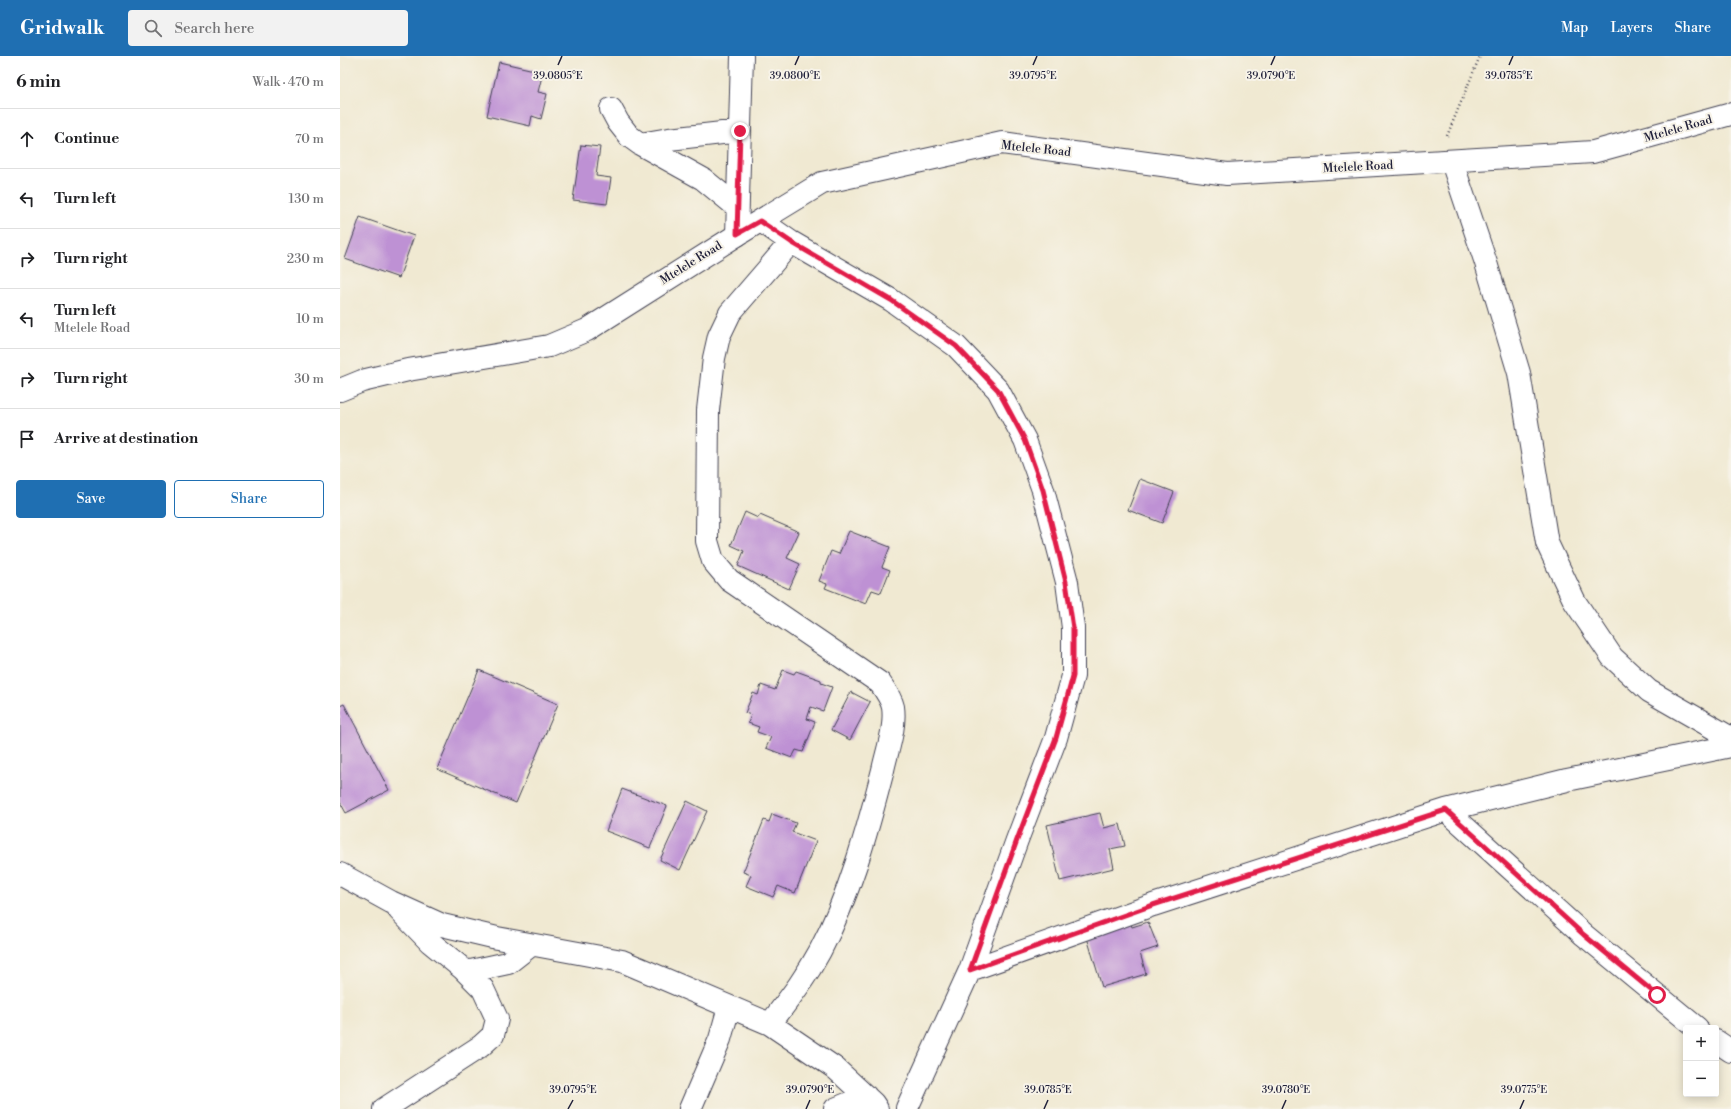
<!DOCTYPE html>
<meta charset="utf-8">
<style>
body{margin:0;font-family:"Libre Bodoni",serif;background:#f2f2f2;color:#202124}
.controls{position:absolute;right:12px;bottom:12px;display:grid;overflow:hidden;border-radius:4px;box-shadow:0 2px 10px #0003}
.controls button{width:36px;height:36px;display:grid;place-items:center;padding:0;border:0;border-bottom:1px solid #e0e0e0;background:#fff;color:#202124;font:20px sans-serif}
.stop{position:absolute;width:12px;height:12px;margin:-9px;border:3px solid #e11d48;border-radius:50%;background:#fff}
.stop.end{background:#e11d48;border-color:#fff;box-shadow:0 1px 4px #0008}
.list{margin:0;padding:0;list-style:none}
h2{display:flex;justify-content:space-between;align-items:center;height:52px;margin:0;padding:0 16px;font-size:17px}
h2 small{font-size:13px;font-weight:400;color:#757577}
.list li{display:grid;grid-template-columns:26px 1fr auto;gap:12px;align-items:center;box-sizing:border-box;height:60px;padding:0 16px;border-top:1px solid #e0e0e0}
.list b{display:block;font-size:15px;white-space:nowrap}
.list p{margin:0;font-size:13px;white-space:nowrap;color:#757577}
.list em{font-size:13px;font-style:normal;color:#757577}
.actions{display:flex;gap:8px;padding:12px 16px}
.actions a{flex:1;padding:9px 0;border:1px solid #1f6fb2;border-radius:4px;text-align:center;font-size:14px;color:#1f6fb2}
.actions .main{background:#1f6fb2;color:#fff}
.icon{flex:none;width:22px;height:22px;fill:none;stroke:currentColor;stroke-width:2;stroke-linecap:round;stroke-linejoin:round}
.map{position:relative;flex:none;width:1391px;height:1053px;overflow:hidden}
header{display:flex;align-items:center;gap:24px;box-sizing:border-box;height:56px;padding:0 20px;background:#1f6fb2;color:#fff}
header strong{font-size:19px}
nav{display:flex;gap:22px;margin-inline-start:auto;font-size:14px}
.search{width:280px;height:36px;background:#f2f2f2;display:flex;align-items:center;gap:10px;box-sizing:border-box;padding:0 14px;border-radius:4px;color:#757577;font-size:15px}
main{display:flex}
aside{flex:1;background:#fff}
.map>svg:first-child{display:block}
.building{fill:#be91d4}
.lines{fill:none;stroke-linecap:round;stroke-linejoin:round}
.minor-casing{stroke:#414052;stroke-width:24}
.tertiary-casing{stroke:#414052;stroke-width:24}
.path{stroke:#414052;stroke-width:2.5;stroke-dasharray:1 3;stroke-linecap:butt}
.minor{stroke:#fff;stroke-width:22}
.tertiary{stroke:#fff;stroke-width:22}
.route{stroke:#e11d48;stroke-width:5}
.ticks{fill:none;stroke:#22223b;stroke-width:1.5}
.labels{text-anchor:middle;dominant-baseline:central;stroke-width:4;stroke-linejoin:round;paint-order:stroke}
.street-label{font-size:12px;fill:#22223b;stroke:#f7f3e8}
.ticks-label{font-size:10px;text-anchor:middle;fill:#22223b;stroke:#f7f3e8;stroke-width:4;stroke-linejoin:round;paint-order:stroke}
</style>
<header>
<strong>Gridwalk</strong>
<div class="search"><svg class="icon" aria-label="search" viewBox="0 0 24 24"><circle cx="10" cy="10" r="6"/><path d="M15 15l6 6"/></svg>Search here</div>
<nav><a>Map</a><a>Layers</a><a>Share</a></nav>
</header>
<main>
<aside>
<h2>6 min<small>Walk · 470 m</small></h2>
<ul class="list">
<li><svg class="icon" aria-label="ahead" viewBox="0 0 24 24"><path d="M12 20V5M6 11l6-6 6 6"/></svg><div><b>Continue</b></div><em>70 m</em></li>
<li><svg class="icon" aria-label="left" viewBox="0 0 24 24"><path d="M17 20v-9H6M10 6l-5 5 5 5"/></svg><div><b>Turn left</b></div><em>130 m</em></li>
<li><svg class="icon" aria-label="right" viewBox="0 0 24 24"><path d="M7 20v-9h11M14 6l5 5-5 5"/></svg><div><b>Turn right</b></div><em>230 m</em></li>
<li><svg class="icon" aria-label="left" viewBox="0 0 24 24"><path d="M17 20v-9H6M10 6l-5 5 5 5"/></svg><div><b>Turn left</b><p>Mtelele Road</p></div><em>10 m</em></li>
<li><svg class="icon" aria-label="right" viewBox="0 0 24 24"><path d="M7 20v-9h11M14 6l5 5-5 5"/></svg><div><b>Turn right</b></div><em>30 m</em></li>
<li><svg class="icon" aria-label="arrive" viewBox="0 0 24 24"><path d="M6 21V4h12l-3 4 3 4H6"/></svg><div><b>Arrive at destination</b></div></li>
</ul>
<div class="actions"><a class="main">Save</a><a>Share</a></div>
</aside>
<div class="map">
<svg width="1391" height="1053" viewBox="0 0 1391 1053">
<rect width="100%" height="100%" fill="#f7f3e8"/>
<filter id="ink" filterUnits="userSpaceOnUse"><feTurbulence type="fractalNoise" baseFrequency=".025" numOctaves="2"/><feDisplacementMap in="SourceGraphic" scale="8" xChannelSelector="R" yChannelSelector="G"/><feConvolveMatrix kernelMatrix="1 2 1 2 8 2 1 2 1" color-interpolation-filters="sRGB"/></filter>
<filter id="wash" filterUnits="userSpaceOnUse"><feTurbulence type="fractalNoise" baseFrequency=".012" numOctaves="4" result="noise"/><feDisplacementMap in="SourceGraphic" scale="16" xChannelSelector="R" yChannelSelector="G"/><feGaussianBlur stdDeviation="0.9" result="paint"/><feColorMatrix in="noise" values="0 0 0 0 0 0 0 0 0 0 0 0 0 0 0 0 0 1.4 0 .05"/><feComposite in="paint" operator="in"/></filter>
<g filter="url(#wash)">
<rect width="100%" height="100%" fill="#f0e9d2"/>
<g id="blocks">
<path class="building" d="M159,6L203,16L198,36L207,38L201,63L192,60L190,70L147,60Z
M241,89L260,91L256,120L271,122L267,148L233,144Z
M20,161L74,180L59,222L5,203Z
M800,423L834,436L822,467L788,454Z
M405,456L418,462L420,459L459,476L447,502L460,508L449,533L398,510L404,495L391,489Z
M509,475L550,491L542,511L550,514L541,537L532,534L526,548L485,532L487,528L479,525L491,495L499,498Z
M139,614L218,648L176,747L97,713Z
M443,614L454,618L456,615L481,624V627L492,631L483,655L471,651L467,663L475,666L463,696L456,694L452,702L426,692L431,681L417,676L419,671L408,667L411,659L405,657L413,637L418,639L421,629L435,634Z
M511,636L530,646L510,684L491,674Z
M4,648L49,734L6,757L0,746V650Z
M282,733L327,750L310,792L266,775Z
M347,745L367,755L340,814L320,804Z
M760,757L764,772L780,768L785,790L770,793L774,812L720,825L707,769Z
M432,758L456,767L452,776L476,785L455,837L438,830L433,841L406,830L411,819L403,816L424,764L429,766Z
M789,862L792,871L808,866L818,891L800,897L806,918L762,931L745,875Z"/>
</g>
</g>
<g filter="url(#ink)">
<use href="#blocks" fill-opacity="0" stroke="#414052" stroke-width="1"/>
<g class="lines">
<defs>
<path id="minor" d="M271,53L278,66L289,80L300,88L363,123L397,151
M300,88L329,83L400,75
M1112,106L1146,207L1179,317L1207,487L1235,546L1272,601L1309,635L1391,682
M421,165L451,186L551,244L616,290L658,334L685,384L703,434L727,526L733,572V620L716,682L677,784L630,914L567,1052
M397,179L402,0
M1106,754L1244,879L1357,972
M0,818L51,846L102,869L157,882L282,905L430,968L495,1012L533,1047L537,1053
M630,914L813,849L1106,754L1227,724L1391,690
M126,916L168,907L191,889
M430,968C449,943 465,923 480,895C510,838 527,776 543,714C547,695 556,671 553,651C551,642 545,634 540,627L389,524L373,505L367,485L368,354L374,302L379,280L390,257L451,186
M1376,985L1391,995
M44,1053L141,990L153,979L157,963L143,933L123,913L90,886L59,854
M350,1053L380,983L389,951
M495,1053L526,1040"/>
<path id="tertiary" d="M0,334L22,325L68,314L209,290L247,274L397,179L482,127L662,87L887,118L1253,96L1391,58"/>
</defs>
<use href="#minor" class="minor-casing"/>
<use href="#tertiary" class="tertiary-casing"/>
<path class="path" d="M1107,80L1140,0"/>
<use href="#minor" class="minor"/>
<use href="#tertiary" class="tertiary"/>
</g>
</g>
<g class="lines" filter="url(#ink)">
<path class="route" d="M400,75L397,178L420,165L451,186L551,244L616,290L658,334L685,384L703,434L726,526L733,572V620L716,682L677,784L630,914L813,849L1106,754L1244,879L1317,939"/>
</g>
<path class="ticks" d="M218,9L222,0M455,9L459,0M693,9L697,0M931,9L935,0M1169,9L1173,0M228,1053L233,1044M466,1053L470,1044M704,1053L708,1044M942,1053L946,1044M1180,1053L1184,1044"/>
<g class="labels">
<g class="street-label">
<text transform="translate(1338 73) rotate(-16)">Mtelele Road</text>
<text transform="translate(696 93) rotate(6)">Mtelele Road</text>
<text transform="translate(1018 111) rotate(-3)">Mtelele Road</text>
<text transform="translate(351 207) rotate(-32)">Mtelele Road</text>
</g>
</g>
<g class="ticks-label">
<text x="218" y="23">39.0805°E</text>
<text x="693" y="23">39.0795°E</text>
<text x="931" y="23">39.0790°E</text>
<text x="1169" y="23">39.0785°E</text>
<text x="455" y="23">39.0800°E</text>
<text x="233" y="1037">39.0795°E</text>
<text x="470" y="1037">39.0790°E</text>
<text x="708" y="1037">39.0785°E</text>
<text x="946" y="1037">39.0780°E</text>
<text x="1184" y="1037">39.0775°E</text>
</g>
</svg>
<div class="controls">
<button>+</button>
<button>−</button>
</div>
<div class="stop" style="left:1317px;top:939px"></div>
<div class="stop end" style="left:400px;top:75px"></div>
</div>
</main>
